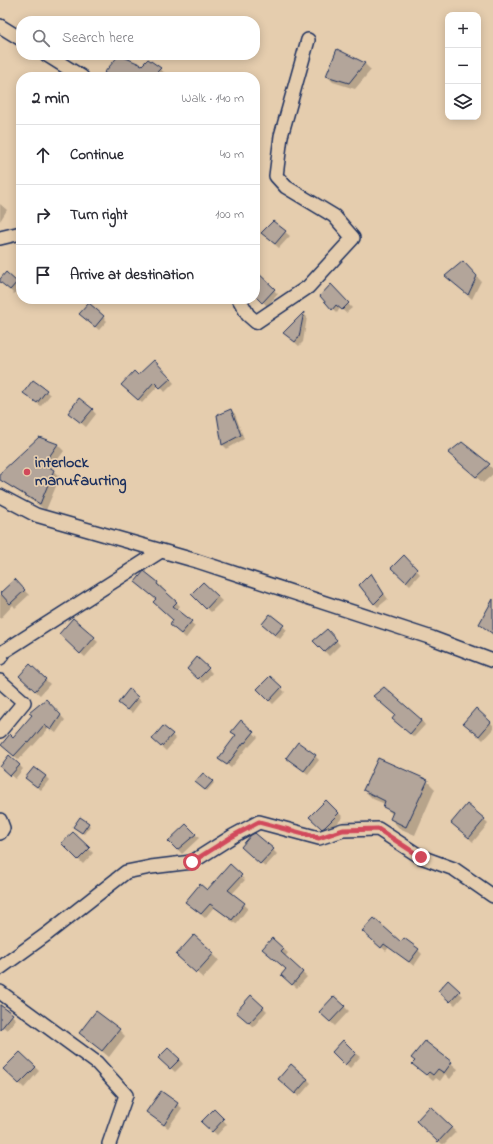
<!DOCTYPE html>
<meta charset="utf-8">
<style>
body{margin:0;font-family:"Indie Flower",sans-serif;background:#f7f7f7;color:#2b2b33}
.controls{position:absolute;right:12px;top:12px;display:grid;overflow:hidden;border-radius:8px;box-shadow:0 2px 10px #0003}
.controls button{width:36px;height:36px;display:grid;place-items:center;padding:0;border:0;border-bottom:1px solid #e1e1e2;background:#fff;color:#2b2b33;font:20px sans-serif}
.stop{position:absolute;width:12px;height:12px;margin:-9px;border:3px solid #d1495b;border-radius:50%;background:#fff}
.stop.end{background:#d1495b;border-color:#fff;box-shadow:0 1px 4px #0008}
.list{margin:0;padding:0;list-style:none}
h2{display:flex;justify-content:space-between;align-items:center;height:52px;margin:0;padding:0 16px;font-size:17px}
h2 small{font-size:13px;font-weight:400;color:#7c7c81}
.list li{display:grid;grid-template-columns:26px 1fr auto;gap:12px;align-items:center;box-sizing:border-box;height:60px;padding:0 16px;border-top:1px solid #e1e1e2}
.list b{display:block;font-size:15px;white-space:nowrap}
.list em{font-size:13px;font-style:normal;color:#7c7c81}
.icon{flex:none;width:22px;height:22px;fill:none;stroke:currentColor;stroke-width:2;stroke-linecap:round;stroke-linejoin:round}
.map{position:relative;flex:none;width:493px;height:1144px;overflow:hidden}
.search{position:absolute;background:#fff;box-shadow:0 2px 10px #0003;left:16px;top:16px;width:244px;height:44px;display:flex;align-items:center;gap:10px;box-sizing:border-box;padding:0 14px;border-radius:16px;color:#7c7c81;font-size:15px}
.panel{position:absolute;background:#fff;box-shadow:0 2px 10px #0003;left:16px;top:72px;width:244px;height:232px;border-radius:16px}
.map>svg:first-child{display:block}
.shadow{fill:#0003}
.building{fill:#b3a59a;stroke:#1b2f5e}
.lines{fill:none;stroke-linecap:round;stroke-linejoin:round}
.minor-casing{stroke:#1b2f5e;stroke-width:16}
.minor{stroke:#e5cdae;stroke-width:13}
.route{stroke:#d1495b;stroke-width:5}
.poi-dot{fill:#d1495b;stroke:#e5cdae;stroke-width:1.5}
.labels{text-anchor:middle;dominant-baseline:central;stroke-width:3.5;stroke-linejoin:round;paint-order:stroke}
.poi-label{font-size:16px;font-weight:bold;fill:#1b2f5e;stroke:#e5cdae;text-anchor:start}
</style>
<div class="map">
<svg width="493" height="1144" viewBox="0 0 493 1144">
<rect width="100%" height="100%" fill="#e5cdae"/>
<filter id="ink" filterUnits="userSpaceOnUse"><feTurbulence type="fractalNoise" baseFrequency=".025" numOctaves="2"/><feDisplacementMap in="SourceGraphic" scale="8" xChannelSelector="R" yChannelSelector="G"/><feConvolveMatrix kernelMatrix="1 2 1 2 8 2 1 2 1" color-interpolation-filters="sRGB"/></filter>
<g filter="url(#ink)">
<path class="shadow" d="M337,51L365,64L371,70L355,89L333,82L327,76Z
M148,60L165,73L160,77H109L105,73L142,66Z
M0,204L7,210L0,221Z
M273,222L290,236L279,248L266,237Z
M463,263L481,281L472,299L451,280Z
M255,272L278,294L267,306L255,294Z
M6,273L21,287L14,294L0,280Z
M331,286L352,308L346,313L340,308L337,313L333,309Z
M190,299H200L197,303Z
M304,314L307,317L303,342L299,346L289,337Z
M103,317L107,321L99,330L85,318Z
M154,362L174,383L165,392L159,385L142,403L127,389Z
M46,391L50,395L41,406L28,397Z
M92,410L96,414L86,427L74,417Z
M231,410L235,414L244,439L227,449L223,445L219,415Z
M39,438L58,445L64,451L51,469L60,477L46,510L0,480V474Z
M462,443L493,469V474L483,483L456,459Z
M404,556L420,574L410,585L392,568Z
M371,575L388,599L378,607L374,603Z
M15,581L29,595L15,608L13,605L0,619V595Z
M136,582L157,583L162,587L161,588L180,606L177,610L195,626L186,638L175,629V620L157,599Z
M203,583L222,601L211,612L192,594Z
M270,615L287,630L280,639L267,628Z
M74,620L98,642L85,657L64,638Z
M327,630L340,645L329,656L315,641Z
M30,665L50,684L40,695L24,681Z
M208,669L212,673L203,683L192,673Z
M270,677L285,692L273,704L258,689Z
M137,697L141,701L132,713L123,707Z
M46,700L65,720L56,733L49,728L33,746L32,745L18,760L6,749L14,738Z
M476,710L493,725V729L483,740L469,727Z
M396,715L421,720L425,725L414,737L397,723Z
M241,722L258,737L249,747L248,746L231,768L219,758L237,736L233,732Z
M163,727L176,739L166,751L153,739Z
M315,756L319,760L308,774L292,762Z
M19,765L23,769L15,779L5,770Z
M203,774L214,783L207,791L197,782Z
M45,776L49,780L41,790L30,782Z
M427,781L435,789L415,835L399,828L391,819L393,815L384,806L385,804L373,799L364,790Z
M326,801L343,817L330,831L327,832L311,817Z
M484,820L488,824L473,842L452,823Z
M88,824L90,826L84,834L76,829Z
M186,825L199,838L182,854L170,841Z
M73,833L93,853L83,864L62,843Z
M273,850L277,854L265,867L246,851Z
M230,866L245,880L232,894L248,908L236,924L214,907L205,918L191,906L207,891Z
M368,935L401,944L418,950L422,954L414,966L389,947L386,951Z
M272,939L288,953L285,957L307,977L297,988L286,979L287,970L268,953Z
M213,954L219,960L203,978L184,961Z
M448,982L463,996L455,1005L444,995Z
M334,997L349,1011L335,1026L324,1016Z
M0,1004L3,1006L2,1007L16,1019L7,1030L0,1024Z
M263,1007L267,1011L253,1027L241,1016Z
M119,1030L125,1036L109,1057L80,1033Z
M343,1042L360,1057L350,1068L333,1052Z
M425,1042L458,1069L450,1079L445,1074L440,1081L436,1078L433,1081L414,1064Z
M20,1053L39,1071L24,1088L5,1069Z
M179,1059L183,1064L175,1072L164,1062Z
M307,1079L311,1083L299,1097L284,1083Z
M161,1092L182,1108L168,1128L147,1112Z
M430,1108L456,1132L444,1144H442L418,1121Z
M214,1111L227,1124L217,1135L203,1122Z"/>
<path class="building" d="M337,49L365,63L349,83L326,76Z
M119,55L142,65L148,59L161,68L156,73L158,77H112L104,73Z
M273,221L286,231L275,244L261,233Z
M463,261L477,276L468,295L445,276Z
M255,270L275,289L262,303L255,296Z
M6,272L17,282L10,290L0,282V279Z
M331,284L349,303L342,310L336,305L332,310L320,296Z
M89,303L104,316L95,327L79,314Z
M304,312L299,337L295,342L283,333Z
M154,360L171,378L160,388L154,382L138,400L121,385L134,371L138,375Z
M33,380L47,390L37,403L23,393Z
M79,398L93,409L81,423L68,413Z
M231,409L241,435L222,445L217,415Z
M39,437L58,444L44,464L54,470L40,504L0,480V473Z
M462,442L490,464L476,477L448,453Z
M404,555L417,569L406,582L391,568Z
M144,571L158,582L157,584L177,602L173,606L192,621L181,634L170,625L173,620L153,602L156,599L135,582Z
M371,573L384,594L374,604L359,585Z
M15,579L25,590L10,604L0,593Z
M203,582L218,596L206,609L191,594Z
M493,599V634L479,624Z
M270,614L284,625L275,635L262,624Z
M73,618L95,637L80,654L59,634Z
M327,629L337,640L324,652L313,641Z
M197,657L209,668L198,679L187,669Z
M30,664L46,679L35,691L19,676Z
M270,676L282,687L269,701L257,689Z
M384,687L422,720L410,734L392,719L395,715L373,696Z
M129,689L138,697L127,710L118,703Z
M46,699L61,715L51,730L44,725L29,743L27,742L14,756L1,745L10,734L13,737L32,715L29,713Z
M476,708L491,722L479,736L463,723Z
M241,720L254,732L245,743L244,742L227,765L218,759L236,735L231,732Z
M163,726L173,734L161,747L152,739Z
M298,742L316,755L304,771L286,758Z
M9,755L20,765L10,776L0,767Z
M378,758L428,780L406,827L390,819L393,812L383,807L385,801L363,790Z
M34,767L46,776L37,787L25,778Z
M203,773L213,781L205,790L195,782Z
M326,800L339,813L325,827L322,829L309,817Z
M467,804L485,819L469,838L451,823Z
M80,817L89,823L82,833L73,827Z
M186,824L196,834L177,850L168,841Z
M73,832L90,848L78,860L61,843Z
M255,833L274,849L260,864L241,847L251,835Z
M230,864L242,875L228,890L245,903L232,920L210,904L201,914L185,902L200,884L207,890Z
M374,918L401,942L404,938L419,949L409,962L384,944L381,948L362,931Z
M194,935L214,953L196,973L176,955Z
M272,938L284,949L281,952L303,972L292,985L281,975L286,969L262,949Z
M448,980L460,991L450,1002L438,991Z
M251,995L264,1007L249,1023L236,1012Z
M334,996L345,1006L330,1022L319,1012Z
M0,1005L13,1014L0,1030Z
M96,1011L120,1029L102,1051L79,1033Z
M343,1040L356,1053L345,1065L332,1052Z
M425,1041L452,1062L444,1073L438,1069L433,1075L429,1072L426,1075L412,1064L415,1061L411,1058Z
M168,1048L180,1059L170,1069L158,1058Z
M20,1052L36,1067L19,1084L3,1069Z
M291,1064L308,1079L295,1094L278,1079Z
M161,1091L178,1103L164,1125L146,1112Z
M430,1106L452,1127L438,1142L416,1121Z
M214,1109L224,1119L212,1132L201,1122Z"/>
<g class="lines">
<defs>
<path id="minor" d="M0,26L21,39
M47,55L82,77
M0,238L21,233
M239,299L248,315L256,322L308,287L353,238L334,216L286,187L276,176L281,136L308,40
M0,496L36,515L197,561L432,638L493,661
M0,658L3,652L161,551
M0,681L24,702L0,731
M0,820L3,828L0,833
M0,968L47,934L126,872L151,867L192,862L233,836L259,822L319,838L343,830L378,829L421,857L454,869L493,896
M0,992L97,1063L126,1095L109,1144"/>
</defs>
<use href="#minor" class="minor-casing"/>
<use href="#minor" class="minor"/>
</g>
</g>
<g class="lines" filter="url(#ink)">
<path class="route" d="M192,862L233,836L259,822L319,838L343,830L378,829L421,857"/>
</g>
<circle class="poi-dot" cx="27" cy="472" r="4"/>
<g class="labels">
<g class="poi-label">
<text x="35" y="463">interlock<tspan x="35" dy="18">manufaurting</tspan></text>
</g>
</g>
</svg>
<div class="controls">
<button>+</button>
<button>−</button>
<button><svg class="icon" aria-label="layers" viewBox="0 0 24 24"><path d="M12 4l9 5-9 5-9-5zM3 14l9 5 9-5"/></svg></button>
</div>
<div class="stop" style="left:192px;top:862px"></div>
<div class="stop end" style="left:421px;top:857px"></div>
<div class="search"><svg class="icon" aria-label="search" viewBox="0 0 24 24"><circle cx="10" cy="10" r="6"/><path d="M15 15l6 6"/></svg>Search here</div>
<section class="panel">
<h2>2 min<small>Walk · 140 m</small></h2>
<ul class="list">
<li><svg class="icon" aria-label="ahead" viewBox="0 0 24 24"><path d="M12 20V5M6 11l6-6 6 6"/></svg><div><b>Continue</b></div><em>40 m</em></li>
<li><svg class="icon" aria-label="right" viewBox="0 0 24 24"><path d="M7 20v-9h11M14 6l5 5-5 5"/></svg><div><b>Turn right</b></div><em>100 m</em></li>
<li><svg class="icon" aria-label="arrive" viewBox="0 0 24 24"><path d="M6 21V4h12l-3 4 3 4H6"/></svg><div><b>Arrive at destination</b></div></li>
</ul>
</section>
</div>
